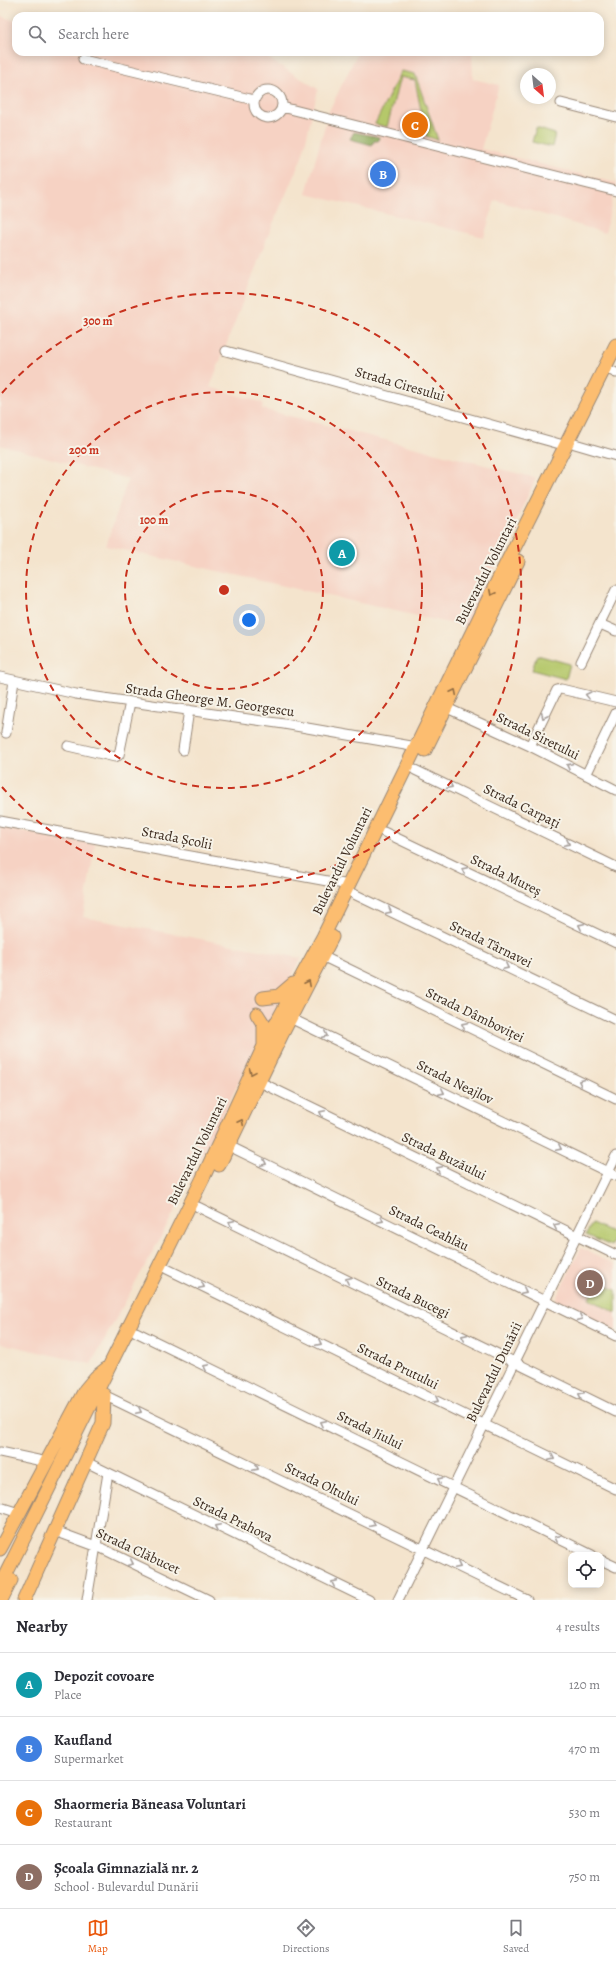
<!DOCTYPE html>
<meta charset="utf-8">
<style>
body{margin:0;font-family:Alegreya,serif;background:#f7f7f7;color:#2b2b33}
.controls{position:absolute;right:12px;bottom:12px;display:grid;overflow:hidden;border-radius:8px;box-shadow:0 2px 10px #0003}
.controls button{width:36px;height:36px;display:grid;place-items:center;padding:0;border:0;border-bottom:1px solid #e1e1e2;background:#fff;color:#2b2b33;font:20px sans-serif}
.compass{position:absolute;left:520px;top:68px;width:36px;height:36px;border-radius:50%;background:#fff;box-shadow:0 2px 10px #0003;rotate:152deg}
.you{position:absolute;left:249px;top:620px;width:14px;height:14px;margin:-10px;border:3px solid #fff;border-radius:50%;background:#1a73e8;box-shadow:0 0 0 6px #1a73e833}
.badge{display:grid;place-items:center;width:26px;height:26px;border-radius:50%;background:#ea580c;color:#fff;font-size:13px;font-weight:700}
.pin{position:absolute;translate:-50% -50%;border:2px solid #fff;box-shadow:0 1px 4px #0006}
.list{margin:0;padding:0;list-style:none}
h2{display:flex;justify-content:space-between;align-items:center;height:52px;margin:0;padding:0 16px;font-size:17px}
h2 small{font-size:13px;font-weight:400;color:#7c7c81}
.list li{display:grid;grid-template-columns:26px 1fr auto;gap:12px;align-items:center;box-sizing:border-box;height:64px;padding:0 16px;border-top:1px solid #e1e1e2}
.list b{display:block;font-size:15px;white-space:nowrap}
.list p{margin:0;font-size:13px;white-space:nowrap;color:#7c7c81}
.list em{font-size:13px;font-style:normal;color:#7c7c81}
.icon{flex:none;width:22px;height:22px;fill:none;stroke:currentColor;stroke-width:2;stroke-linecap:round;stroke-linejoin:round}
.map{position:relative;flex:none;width:616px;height:1600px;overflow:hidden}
.search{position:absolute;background:#fff;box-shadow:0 2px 10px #0003;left:12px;right:12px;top:12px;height:44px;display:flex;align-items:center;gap:10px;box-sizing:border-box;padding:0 14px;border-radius:12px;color:#7c7c81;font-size:15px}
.sheet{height:308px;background:#fff}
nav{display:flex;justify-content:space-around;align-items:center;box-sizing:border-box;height:56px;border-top:1px solid #e1e1e2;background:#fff;font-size:11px;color:#7c7c81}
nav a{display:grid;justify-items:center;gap:2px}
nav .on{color:#ea580c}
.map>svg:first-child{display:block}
.built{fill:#f6d2c3}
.green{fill:#b5c86b;stroke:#787944}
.forest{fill:#90ac5f;stroke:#666b3e}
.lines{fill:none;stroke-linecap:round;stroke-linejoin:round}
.minor-casing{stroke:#988776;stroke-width:11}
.highway-casing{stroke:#988776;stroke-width:15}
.minor{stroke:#fff;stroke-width:9}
.highway{stroke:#fcbd6f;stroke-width:13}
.oneway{stroke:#926c42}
.oneway2{stroke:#a79f9a}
.ring{fill:none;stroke:#c8321e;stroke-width:2;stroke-dasharray:7 5}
.labels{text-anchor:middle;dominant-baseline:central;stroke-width:4;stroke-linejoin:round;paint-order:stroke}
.street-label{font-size:14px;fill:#3b2a1e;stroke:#f7f3e8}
.centre{fill:#c8321e;stroke:#f7f3e8;stroke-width:2}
.ring-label{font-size:12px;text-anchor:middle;font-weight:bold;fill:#c8321e;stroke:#f7f3e8;stroke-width:4;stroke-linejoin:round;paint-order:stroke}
</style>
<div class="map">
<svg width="616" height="1600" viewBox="0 0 616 1600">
<rect width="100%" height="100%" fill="#f7f3e8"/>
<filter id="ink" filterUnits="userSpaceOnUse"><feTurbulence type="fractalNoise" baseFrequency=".025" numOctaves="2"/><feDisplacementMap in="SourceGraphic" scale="8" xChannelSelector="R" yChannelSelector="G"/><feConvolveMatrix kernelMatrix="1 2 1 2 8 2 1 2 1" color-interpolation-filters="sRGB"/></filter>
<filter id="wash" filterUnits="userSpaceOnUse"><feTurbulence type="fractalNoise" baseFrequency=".012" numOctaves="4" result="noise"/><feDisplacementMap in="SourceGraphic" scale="16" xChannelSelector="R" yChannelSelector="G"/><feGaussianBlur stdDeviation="0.9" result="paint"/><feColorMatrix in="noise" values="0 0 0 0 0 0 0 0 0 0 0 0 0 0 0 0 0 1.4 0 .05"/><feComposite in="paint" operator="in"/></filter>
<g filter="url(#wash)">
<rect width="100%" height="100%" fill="#f4e4cd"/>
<path class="built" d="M0,16L16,21V52H258L318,89L302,157L269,233L210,387L263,403L262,409L536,478L467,627L106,546L128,479L0,445Z
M358,52H472L473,79L499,85L481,149L616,183L605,233L495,200L484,237L306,194L329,111Z
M0,827L95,844L83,917L301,958L169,1222L91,1364L0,1343Z
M581,1248L616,1265V1331L555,1300Z"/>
<path class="green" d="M401,71L415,74L438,140L426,136L415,80L400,77L387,127L375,124Z
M536,128L555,134L552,147L532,142Z
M537,655L570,664L566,679L532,670Z
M592,1223L616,1234L611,1246L586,1235Z
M598,1281L616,1290V1313L589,1299Z"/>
<path class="forest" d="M354,132L379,137L378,141H374L372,145L350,139Z"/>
</g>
<g filter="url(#ink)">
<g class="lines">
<defs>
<path id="minor" d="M83,59L254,100
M254 104a14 14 0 1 1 28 0a14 14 0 1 1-28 0Z
M561,103L616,117
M282,107L616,191
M226,351L567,446
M612,371L616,373
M575,444L616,456
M600,624L616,631
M581,662L616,590
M0,677L76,694L284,724L417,747
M447,708L530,746L616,790
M6,733L14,681
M68,746L115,757L119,755L130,702
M530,746L557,690L561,689L616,702
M183,750L189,710
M415,770L616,867
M586,775L616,713
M0,821L349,885
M384,832L616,943
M354,894L616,1020
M322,956L616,1099
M286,1016L616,1176
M260,1082L616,1255
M229,1146L616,1336
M198,1207L616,1412
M167,1269L616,1489
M136,1332L592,1555
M104,1395L527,1600
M0,1452L47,1462
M86,1462L369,1600
M0,1507L19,1513
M55,1531L101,1548L209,1600
M601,1560L616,1567
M87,1600L108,1473
M398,1600L616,1156"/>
<path id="highway" d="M425,750L518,561
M263,998L279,996L293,984
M257,1014L264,1025V1044
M219,1165L282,1034L332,937
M0,1549L85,1390L96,1377L106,1369
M0,1586L202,1180L264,1046L323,937L487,602L616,345
M1,1600L11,1580
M24,1600L103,1423L104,1395"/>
</defs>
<use href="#minor" class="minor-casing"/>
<use href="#highway" class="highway-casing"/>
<use href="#minor" class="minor"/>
<use href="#highway" class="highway"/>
</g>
<defs><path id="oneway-chevron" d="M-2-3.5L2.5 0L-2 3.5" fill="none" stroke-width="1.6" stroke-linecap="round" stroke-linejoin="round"/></defs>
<g class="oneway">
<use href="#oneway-chevron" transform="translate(492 593) rotate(117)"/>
<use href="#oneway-chevron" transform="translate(454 692) rotate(-64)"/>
<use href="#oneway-chevron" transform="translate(308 983) rotate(-63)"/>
<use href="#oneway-chevron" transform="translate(252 1072) rotate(114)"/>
<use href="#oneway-chevron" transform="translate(241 1122) rotate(-64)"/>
</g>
<g class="oneway2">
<use href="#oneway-chevron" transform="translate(588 695) rotate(-166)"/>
<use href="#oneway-chevron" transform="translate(544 716) rotate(115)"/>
<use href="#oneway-chevron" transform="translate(569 766) rotate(-153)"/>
<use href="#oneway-chevron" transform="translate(450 786) rotate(26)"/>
<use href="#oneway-chevron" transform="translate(567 843) rotate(26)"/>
<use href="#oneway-chevron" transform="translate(464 870) rotate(-154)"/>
<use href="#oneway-chevron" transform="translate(389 911) rotate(26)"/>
<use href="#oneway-chevron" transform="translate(581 926) rotate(-154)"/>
<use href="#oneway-chevron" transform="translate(506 967) rotate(26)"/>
<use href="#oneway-chevron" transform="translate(464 1025) rotate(-154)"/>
<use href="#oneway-chevron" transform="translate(325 1035) rotate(26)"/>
<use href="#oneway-chevron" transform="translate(581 1082) rotate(-154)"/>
<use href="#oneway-chevron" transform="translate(442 1092) rotate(26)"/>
<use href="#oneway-chevron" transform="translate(322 1113) rotate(-154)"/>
<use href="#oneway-chevron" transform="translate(559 1148) rotate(26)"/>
<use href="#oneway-chevron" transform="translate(264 1163) rotate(26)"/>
<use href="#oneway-chevron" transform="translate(439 1169) rotate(-154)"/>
<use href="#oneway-chevron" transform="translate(381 1220) rotate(26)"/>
<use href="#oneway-chevron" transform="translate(231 1223) rotate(-154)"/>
<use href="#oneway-chevron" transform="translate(556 1226) rotate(-154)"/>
<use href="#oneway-chevron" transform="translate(348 1280) rotate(-154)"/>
<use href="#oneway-chevron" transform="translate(202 1286) rotate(26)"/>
<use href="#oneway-chevron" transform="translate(524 1291) rotate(26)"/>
<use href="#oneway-chevron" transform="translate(580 1318) rotate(26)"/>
<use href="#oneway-chevron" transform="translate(464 1337) rotate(-154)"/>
<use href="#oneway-chevron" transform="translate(319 1343) rotate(26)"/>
<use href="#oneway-chevron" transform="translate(206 1367) rotate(-154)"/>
<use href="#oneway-chevron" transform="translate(581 1395) rotate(-154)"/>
<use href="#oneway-chevron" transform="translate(436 1400) rotate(26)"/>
<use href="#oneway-chevron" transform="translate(139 1411) rotate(26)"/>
<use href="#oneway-chevron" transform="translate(323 1423) rotate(-154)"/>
<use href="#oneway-chevron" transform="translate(552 1458) rotate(26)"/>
<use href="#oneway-chevron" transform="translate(256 1468) rotate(26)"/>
<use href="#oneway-chevron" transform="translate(440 1480) rotate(-154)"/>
<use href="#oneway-chevron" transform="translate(373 1524) rotate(26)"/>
<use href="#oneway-chevron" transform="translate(217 1527) rotate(-154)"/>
<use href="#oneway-chevron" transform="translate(557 1538) rotate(-153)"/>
<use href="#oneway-chevron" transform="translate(131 1563) rotate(25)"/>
<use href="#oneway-chevron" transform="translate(458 1566) rotate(26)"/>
<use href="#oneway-chevron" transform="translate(334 1583) rotate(-154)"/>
</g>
</g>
<g class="ring">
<circle cx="224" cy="590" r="99"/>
<circle cx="224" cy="590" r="198"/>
<path d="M2 393A297 297 0 1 1 2 787"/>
</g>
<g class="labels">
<g class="street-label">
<text transform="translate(400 384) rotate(16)">Strada Ciresului</text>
<text transform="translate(486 571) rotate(-63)">Bulevardul Voluntari</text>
<text transform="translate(210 700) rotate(8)">Strada Gheorge M. Georgescu</text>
<text transform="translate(538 736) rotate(26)">Strada Siretului</text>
<text transform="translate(522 806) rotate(26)">Strada Carpați</text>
<text transform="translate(177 838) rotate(11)">Strada Școlii</text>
<text transform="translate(342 861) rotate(-64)">Bulevardul Voluntari</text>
<text transform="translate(506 875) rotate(26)">Strada Mureș</text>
<text transform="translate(491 944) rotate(26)">Strada Târnavei</text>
<text transform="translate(475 1015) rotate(26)">Strada Dâmboviței</text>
<text transform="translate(455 1082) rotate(26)">Strada Neajlov</text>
<text transform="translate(197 1151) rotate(-64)">Bulevardul Voluntari</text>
<text transform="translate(444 1156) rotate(26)">Strada Buzăului</text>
<text transform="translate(429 1228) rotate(26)">Strada Ceahlău</text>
<text transform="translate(413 1297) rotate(26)">Strada Bucegi</text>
<text transform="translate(398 1366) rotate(26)">Strada Prutului</text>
<text transform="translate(494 1372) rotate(-64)">Bulevardul Dunării</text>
<text transform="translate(370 1430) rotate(26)">Strada Jiului</text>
<text transform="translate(322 1484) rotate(26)">Strada Oltului</text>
<text transform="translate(233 1519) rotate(26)">Strada Prahova</text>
<text transform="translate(138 1551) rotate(25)">Strada Clăbucet</text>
</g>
</g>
<circle cx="224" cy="590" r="6" class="centre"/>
<g class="ring-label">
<text x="98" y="325">300 m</text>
<text x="84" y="454">200 m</text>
<text x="154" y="524">100 m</text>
</g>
</svg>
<div class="controls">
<button><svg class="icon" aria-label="locate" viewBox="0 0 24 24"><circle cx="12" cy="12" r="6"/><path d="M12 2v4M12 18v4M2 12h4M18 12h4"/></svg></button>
</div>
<svg class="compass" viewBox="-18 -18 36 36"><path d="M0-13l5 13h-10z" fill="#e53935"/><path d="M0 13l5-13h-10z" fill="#7c7c81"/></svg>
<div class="you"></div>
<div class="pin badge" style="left:342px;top:553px;background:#0f9aa8">A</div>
<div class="pin badge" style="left:383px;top:174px;background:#3f7fe0">B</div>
<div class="pin badge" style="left:415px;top:125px;background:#e8710a">C</div>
<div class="pin badge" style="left:590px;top:1283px;background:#8d6e63">D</div>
<div class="search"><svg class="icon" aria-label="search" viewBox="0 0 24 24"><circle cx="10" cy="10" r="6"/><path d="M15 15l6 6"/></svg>Search here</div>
</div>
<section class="sheet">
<h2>Nearby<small>4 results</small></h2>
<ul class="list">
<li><span class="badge" style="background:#0f9aa8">A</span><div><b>Depozit covoare</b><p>Place</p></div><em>120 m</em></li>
<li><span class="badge" style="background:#3f7fe0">B</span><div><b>Kaufland</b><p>Supermarket</p></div><em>470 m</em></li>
<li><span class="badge" style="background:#e8710a">C</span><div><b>Shaormeria Băneasa Voluntari</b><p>Restaurant</p></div><em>530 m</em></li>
<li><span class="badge" style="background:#8d6e63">D</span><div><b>Școala Gimnazială nr. 2</b><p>School · Bulevardul Dunării</p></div><em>750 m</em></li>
</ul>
</section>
<nav>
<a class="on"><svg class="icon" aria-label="map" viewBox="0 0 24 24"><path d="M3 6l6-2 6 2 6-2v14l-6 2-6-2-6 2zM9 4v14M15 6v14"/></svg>Map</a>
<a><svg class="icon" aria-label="directions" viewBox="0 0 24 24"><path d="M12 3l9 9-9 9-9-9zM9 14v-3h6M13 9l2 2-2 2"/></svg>Directions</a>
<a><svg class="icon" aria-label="saved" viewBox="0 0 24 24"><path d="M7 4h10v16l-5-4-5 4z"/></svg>Saved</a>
</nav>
